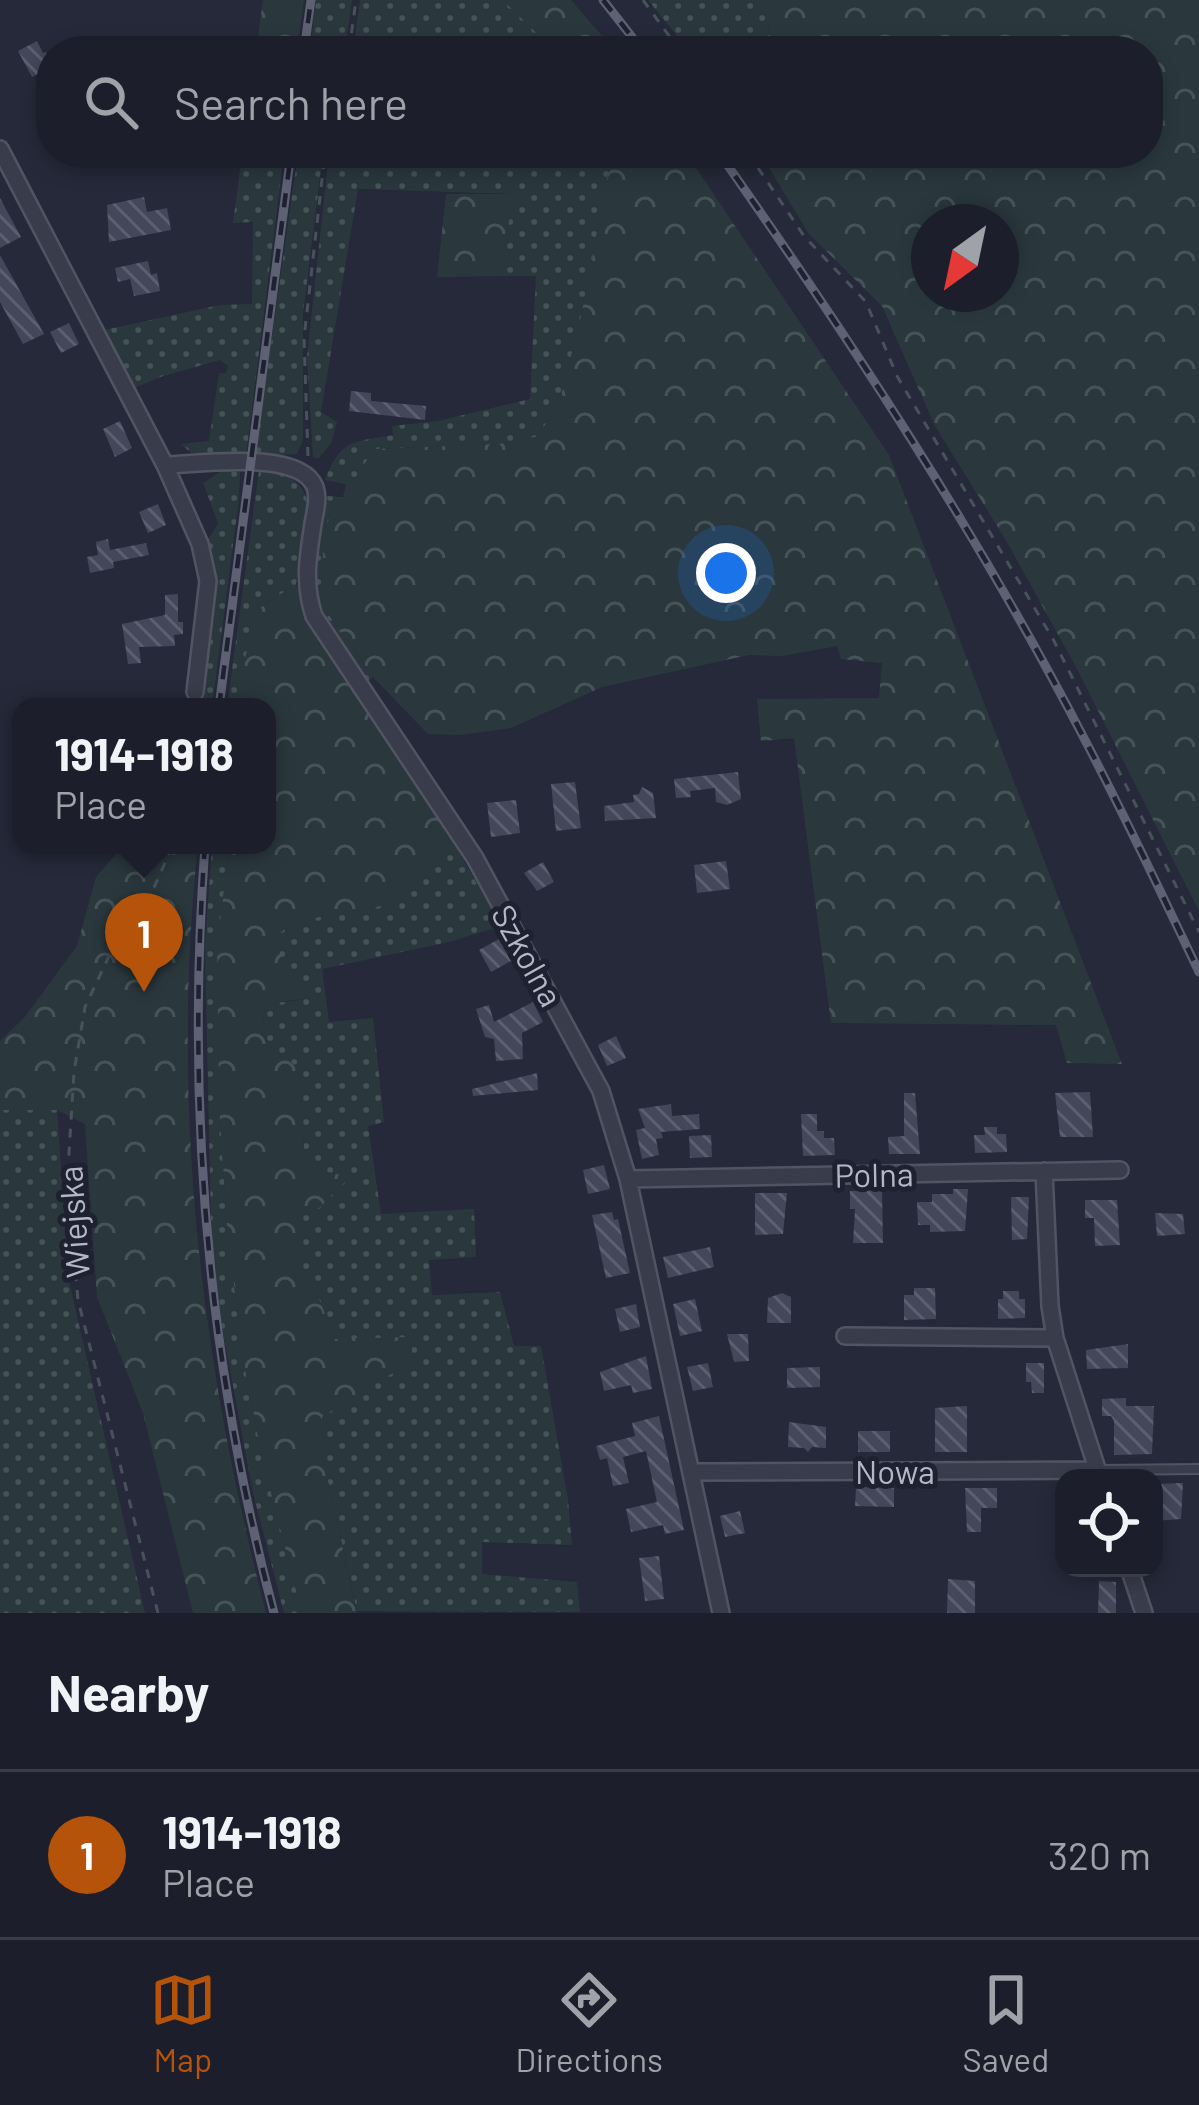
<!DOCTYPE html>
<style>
body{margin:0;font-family:Barlow,sans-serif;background:#292c37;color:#f1f3f6}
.controls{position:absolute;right:36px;bottom:36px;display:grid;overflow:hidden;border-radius:24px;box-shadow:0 6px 18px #0003}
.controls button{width:108px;height:108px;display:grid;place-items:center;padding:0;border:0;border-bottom:3px solid #3a3d47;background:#1c1f2b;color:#f1f3f6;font:60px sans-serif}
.compass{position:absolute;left:911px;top:204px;width:108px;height:108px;border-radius:50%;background:#1c1f2b;box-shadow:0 6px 18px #0003;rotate:213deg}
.you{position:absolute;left:726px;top:573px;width:42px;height:42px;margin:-30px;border:9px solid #fff;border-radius:50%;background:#1a73e8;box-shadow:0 0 0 18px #1a73e833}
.badge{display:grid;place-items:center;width:78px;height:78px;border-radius:50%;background:#b45309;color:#fff;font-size:39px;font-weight:700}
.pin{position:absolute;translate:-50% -99px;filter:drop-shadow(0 3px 6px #0008)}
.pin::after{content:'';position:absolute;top:63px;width:42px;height:36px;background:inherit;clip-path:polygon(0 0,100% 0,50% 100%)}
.popup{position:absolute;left:12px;top:698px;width:264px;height:156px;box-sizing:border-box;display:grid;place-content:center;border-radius:24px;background:#1c1f2b;filter:drop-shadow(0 3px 9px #0005);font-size:39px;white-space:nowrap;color:#a0a2a9}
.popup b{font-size:45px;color:#f1f3f6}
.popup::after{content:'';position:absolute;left:50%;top:100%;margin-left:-24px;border:24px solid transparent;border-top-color:#1c1f2b}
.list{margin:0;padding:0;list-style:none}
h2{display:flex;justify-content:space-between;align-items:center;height:156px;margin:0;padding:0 48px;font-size:51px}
h2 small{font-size:39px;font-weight:400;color:#a0a2a9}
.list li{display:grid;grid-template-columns:78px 1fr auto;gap:36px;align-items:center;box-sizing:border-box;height:168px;padding:0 48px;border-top:3px solid #3a3d47}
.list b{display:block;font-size:45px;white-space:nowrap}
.list p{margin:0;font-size:39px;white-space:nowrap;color:#a0a2a9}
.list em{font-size:39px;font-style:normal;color:#a0a2a9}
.icon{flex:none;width:66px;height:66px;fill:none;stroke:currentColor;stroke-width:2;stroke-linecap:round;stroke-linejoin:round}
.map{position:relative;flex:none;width:1199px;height:1613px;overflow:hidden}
.search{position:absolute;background:#1c1f2b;box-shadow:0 6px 18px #0003;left:36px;right:36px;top:36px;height:132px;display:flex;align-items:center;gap:30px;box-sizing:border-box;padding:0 42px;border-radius:48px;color:#a0a2a9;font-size:45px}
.sheet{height:324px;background:#1c1f2b}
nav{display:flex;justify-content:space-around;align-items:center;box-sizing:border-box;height:168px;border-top:3px solid #3a3d47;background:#1c1f2b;font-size:33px;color:#a0a2a9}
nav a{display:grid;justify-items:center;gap:6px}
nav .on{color:#b45309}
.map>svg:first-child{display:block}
.grass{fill:url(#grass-dots)}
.forest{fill:url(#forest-crowns);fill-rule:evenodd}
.building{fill:url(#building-back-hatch)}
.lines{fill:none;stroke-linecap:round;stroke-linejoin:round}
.service-casing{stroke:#515462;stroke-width:12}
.minor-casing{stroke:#515462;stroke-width:20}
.path{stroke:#47535a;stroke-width:3;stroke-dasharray:9 9;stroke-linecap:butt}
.service{stroke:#393c4a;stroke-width:8}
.minor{stroke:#393c4a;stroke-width:15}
.rail-casing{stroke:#5d6173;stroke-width:9}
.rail{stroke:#1e212f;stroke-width:4.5;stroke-dasharray:14;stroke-linecap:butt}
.labels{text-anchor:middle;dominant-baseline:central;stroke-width:10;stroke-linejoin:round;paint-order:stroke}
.street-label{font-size:33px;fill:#b4b7c6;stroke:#1e212f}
</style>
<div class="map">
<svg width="1199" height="1613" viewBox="0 0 1199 1613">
<defs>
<pattern id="grass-dots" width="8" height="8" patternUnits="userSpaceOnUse" patternTransform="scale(3)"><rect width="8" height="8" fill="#2a383e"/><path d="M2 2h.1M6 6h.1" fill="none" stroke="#465358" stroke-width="1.8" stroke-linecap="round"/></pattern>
<pattern id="forest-crowns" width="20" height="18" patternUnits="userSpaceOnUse" patternTransform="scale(3)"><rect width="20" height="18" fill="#2a383e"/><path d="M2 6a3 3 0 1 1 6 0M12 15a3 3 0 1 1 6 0" fill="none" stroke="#465358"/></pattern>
<pattern id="building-back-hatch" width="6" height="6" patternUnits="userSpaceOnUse" patternTransform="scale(3)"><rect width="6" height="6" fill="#424759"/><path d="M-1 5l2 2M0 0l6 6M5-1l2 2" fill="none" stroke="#5b5f6f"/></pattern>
</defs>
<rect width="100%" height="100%" fill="#252939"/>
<path class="grass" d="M316,0H352L345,51H310Z
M360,0H503L555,51H353Z
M648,0H765L770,7L767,48L689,51Z
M253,153H284L246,456C221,457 199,463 181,444L209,441L219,373H226L228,366L220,360L163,376L134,388L104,330L220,305L252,304L253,222L233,223L242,155Z
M298,153H323L303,314V440L297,454L255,456Z
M329,153H612L581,317L558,408L536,437L499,444L375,449L361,473L329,615L373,677L369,681C306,597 311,596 326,496L343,497L346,484L325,480C341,439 353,442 393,435L392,426L438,421L530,399L536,276H499L514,194L358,189L321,412L337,422L331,443L318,459L313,457L307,357Z
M223,470L240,472L239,498L212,707H198L206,683L213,583L208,540L218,523L203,483Z
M259,470C332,474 305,535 296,584L254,612L239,707H227Z
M452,840L501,926L449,942L322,969L329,1022L373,1018L384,1122L368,1126L381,1214L474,1209L476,1257L429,1260L432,1295L500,1292L514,1346H541L568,1500L572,1545L482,1542V1574L577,1582L580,1612L357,1611L323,1459L322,1417L350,1398L369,1340L334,1339L321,1303L296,1266L302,1216L320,1207L323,1171L304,1152L300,1068L279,1055L262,1035L265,1004L301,1000L272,938L297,921L396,903Z
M212,845H230L217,946L219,1104L228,1239L245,1368L262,1457L302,1613H284L253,1493L212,1273L205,946Z
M0,1110H57L69,1281L145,1613H0Z"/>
<path class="forest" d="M263,0H304L297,51H256Z
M503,0H571L615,51H555Z
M765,0H1199V911L1077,669L1007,542L935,426L882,306L809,234L760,153H1148V51H763L767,48L770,7ZM929,222H1001V294H929Z
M612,153H686L889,455L1122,1064L1067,1063L1056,1025L831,1023L794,738L761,741L757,699L879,698L882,663L841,659L837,646L782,656L749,655L602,687L511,728L460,735L428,734L373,677L329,615L323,557L325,526L374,449L499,444L536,437L558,408L581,317Z
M446,194H514L499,276L437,277Z
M296,584L316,632L452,840L396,903L297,921L272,938L302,999L265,1004L262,1035L279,1055L300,1068L304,1152L323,1171L350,1177L320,1207L302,1216L296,1266L321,1303L334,1339L409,1337L414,1360L322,1417L323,1459L357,1613H302L262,1457L245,1368L228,1239L219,1104L217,946L230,845H267V707H239L237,703L254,612Z
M124,845H198C170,1104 201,1363 266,1613H193L143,1413L97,1297L85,1124L57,1110H0V1041L24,1018L77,946L96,877Z"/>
<path class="building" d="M37,41L43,53L46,52L51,68L32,77L18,51Z
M144,197L147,212L167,208L171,230L109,242L107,205Z
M0,198L21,237L0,248Z
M0,255L44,334L23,344L0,302Z
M148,261L151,275L157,273L160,291L134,296L130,279L118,282L115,268Z
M69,323L79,344L61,353L50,332Z
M351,391L371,393V401L426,406L425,420L349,411Z
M120,421L132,448L115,457L103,429Z
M158,504L166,525L148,533L139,512Z
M108,539L110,550L146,543L149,555L113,562L114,568L90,573L87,557L98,555L96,542Z
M178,594V622H183V634L174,635L175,646L139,647L141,663L128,664L122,624L165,615V595Z
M738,772L741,799L727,805L716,802L715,788L690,791L691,797L676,798L674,779Z
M575,782L581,828L556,831L551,784Z
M642,787L653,793L656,818L605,821L604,806L634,802L633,795L639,794Z
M516,800L520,833L491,837L487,803Z
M726,861L730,889L697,893L694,865Z
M543,862L554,882L537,891L524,873Z
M499,939L511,961L491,972L479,950Z
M533,1002L543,1022L522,1033L523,1059L496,1061L494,1039L485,1037L476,1009L489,1005L494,1022Z
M616,1036L626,1058L607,1066L598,1045Z
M537,1073L538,1090L473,1096L472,1089Z
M1090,1092L1093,1137H1060L1055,1093Z
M904,1093H915L920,1154H889L888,1137L904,1136Z
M671,1104L672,1116L699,1114L700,1129L661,1132L663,1138L656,1139L659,1155L642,1159L636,1130L645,1128L638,1109Z
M801,1114H817V1131H824V1138H834L835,1155L803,1156Z
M984,1127H997V1134H1006L1007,1152L975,1153L974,1135H985Z
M711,1135L712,1157L690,1158L689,1136Z
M604,1165L610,1189L588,1194L583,1170Z
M953,1189H968L965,1231L930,1232V1225H918L917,1202H932V1194H953Z
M882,1190L883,1243H853L855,1209H850V1191Z
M755,1193H787L783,1234L755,1235Z
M1011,1197H1029L1027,1239L1012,1240Z
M1085,1200H1117L1120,1245L1095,1246L1094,1218H1085Z
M612,1212L614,1220L618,1219L630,1273L606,1278L592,1215Z
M1155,1213L1183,1214L1185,1234L1157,1236Z
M710,1247L714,1267L668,1278L663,1257Z
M914,1288H935L936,1319L904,1320V1295H914Z
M1003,1291H1019V1299H1025V1318L998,1319V1299H1003Z
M782,1293L791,1297V1323H767L768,1298Z
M695,1299L702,1331L680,1336L673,1304Z
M636,1304L640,1327L620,1332L615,1309Z
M727,1334H748L749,1361L734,1362Z
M1128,1344V1368L1087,1369L1086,1350Z
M646,1356L652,1389L633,1393L631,1385L604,1391L600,1372Z
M708,1363L713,1387L693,1391L687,1367Z
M1026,1363H1044V1393H1032L1031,1382H1026Z
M820,1367V1387L787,1388V1368Z
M1126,1398V1406H1154L1152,1454L1114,1455V1421L1111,1416H1102V1399Z
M967,1406V1452H935V1408Z
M659,1416L684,1530L665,1534L663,1525L631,1532L626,1509L657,1502L646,1451L623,1457L629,1483L613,1486L607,1458L600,1460L596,1446L635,1436L632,1423Z
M789,1422L826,1427V1448L812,1447L808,1452L804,1448L788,1447Z
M858,1431H890V1452H858Z
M1183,1483L1181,1519L1154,1521V1484Z
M856,1487L894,1488V1507L855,1506Z
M965,1488H997V1508H981V1532H967Z
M740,1511L745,1533L725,1537L720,1516Z
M659,1556L664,1599L645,1601L639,1558Z
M948,1579L975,1581V1613H947Z
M1099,1581L1116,1582V1613H1098Z"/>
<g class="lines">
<defs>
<path id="service" d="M1099,1470L1199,1469"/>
<path id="minor" d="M0,149L165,465L200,544L208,581L195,692
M165,465C200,464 300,449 315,487C319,499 315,512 313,524C308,557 303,583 314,616L475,858L601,1091L628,1179L721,1613
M1044,1171L1050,1306L1055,1338L1099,1475
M628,1179L1120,1170
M845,1336L1055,1338
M693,1472L1097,1470
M1129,1568L1144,1613"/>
</defs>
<use href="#service" class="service-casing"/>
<use href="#minor" class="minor-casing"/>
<path class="path" d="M643,0L680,51
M349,51L356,0
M748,153L804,236L866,302L897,376L1053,639L1199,932
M308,456L304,338L325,153
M158,1613L78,1300L67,1185L74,1072L85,1007L110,954L152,892L173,845"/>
<use href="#service" class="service"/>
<use href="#minor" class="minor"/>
<defs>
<path id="rail" d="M603,0L643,51
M304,51L311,0
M719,153C852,342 980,537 1086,742C1126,818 1162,895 1199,972
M219,707L291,153
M205,845C186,1104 207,1362 274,1613"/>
</defs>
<use href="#rail" class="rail-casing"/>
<use href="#rail" class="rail"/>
</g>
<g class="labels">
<g class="street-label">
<text transform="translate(528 955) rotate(61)">Szkolna</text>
<text transform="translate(874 1174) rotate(-1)">Polna</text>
<text transform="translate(73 1222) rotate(-94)">Wiejska</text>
<text x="895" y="1471">Nowa</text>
</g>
</g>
</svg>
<div class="controls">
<button><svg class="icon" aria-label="locate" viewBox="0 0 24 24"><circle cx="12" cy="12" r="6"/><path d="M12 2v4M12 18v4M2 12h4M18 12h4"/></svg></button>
</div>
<svg class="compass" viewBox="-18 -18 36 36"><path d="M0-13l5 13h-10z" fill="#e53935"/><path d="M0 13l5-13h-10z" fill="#a0a2a9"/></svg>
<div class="you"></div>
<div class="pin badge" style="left:144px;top:992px">1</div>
<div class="popup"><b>1914-1918</b>Place</div>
<div class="search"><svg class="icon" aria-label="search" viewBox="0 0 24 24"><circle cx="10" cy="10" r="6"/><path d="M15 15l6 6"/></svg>Search here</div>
</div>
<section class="sheet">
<h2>Nearby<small></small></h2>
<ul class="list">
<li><span class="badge">1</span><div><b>1914-1918</b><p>Place</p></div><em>320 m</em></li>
</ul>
</section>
<nav>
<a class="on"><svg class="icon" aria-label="map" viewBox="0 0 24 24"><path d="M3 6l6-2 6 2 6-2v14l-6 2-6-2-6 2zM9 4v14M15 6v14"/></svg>Map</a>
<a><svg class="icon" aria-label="directions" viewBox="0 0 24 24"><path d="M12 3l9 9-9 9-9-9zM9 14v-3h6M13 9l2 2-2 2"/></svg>Directions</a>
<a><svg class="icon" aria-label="saved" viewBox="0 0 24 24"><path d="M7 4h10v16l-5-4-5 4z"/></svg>Saved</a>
</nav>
